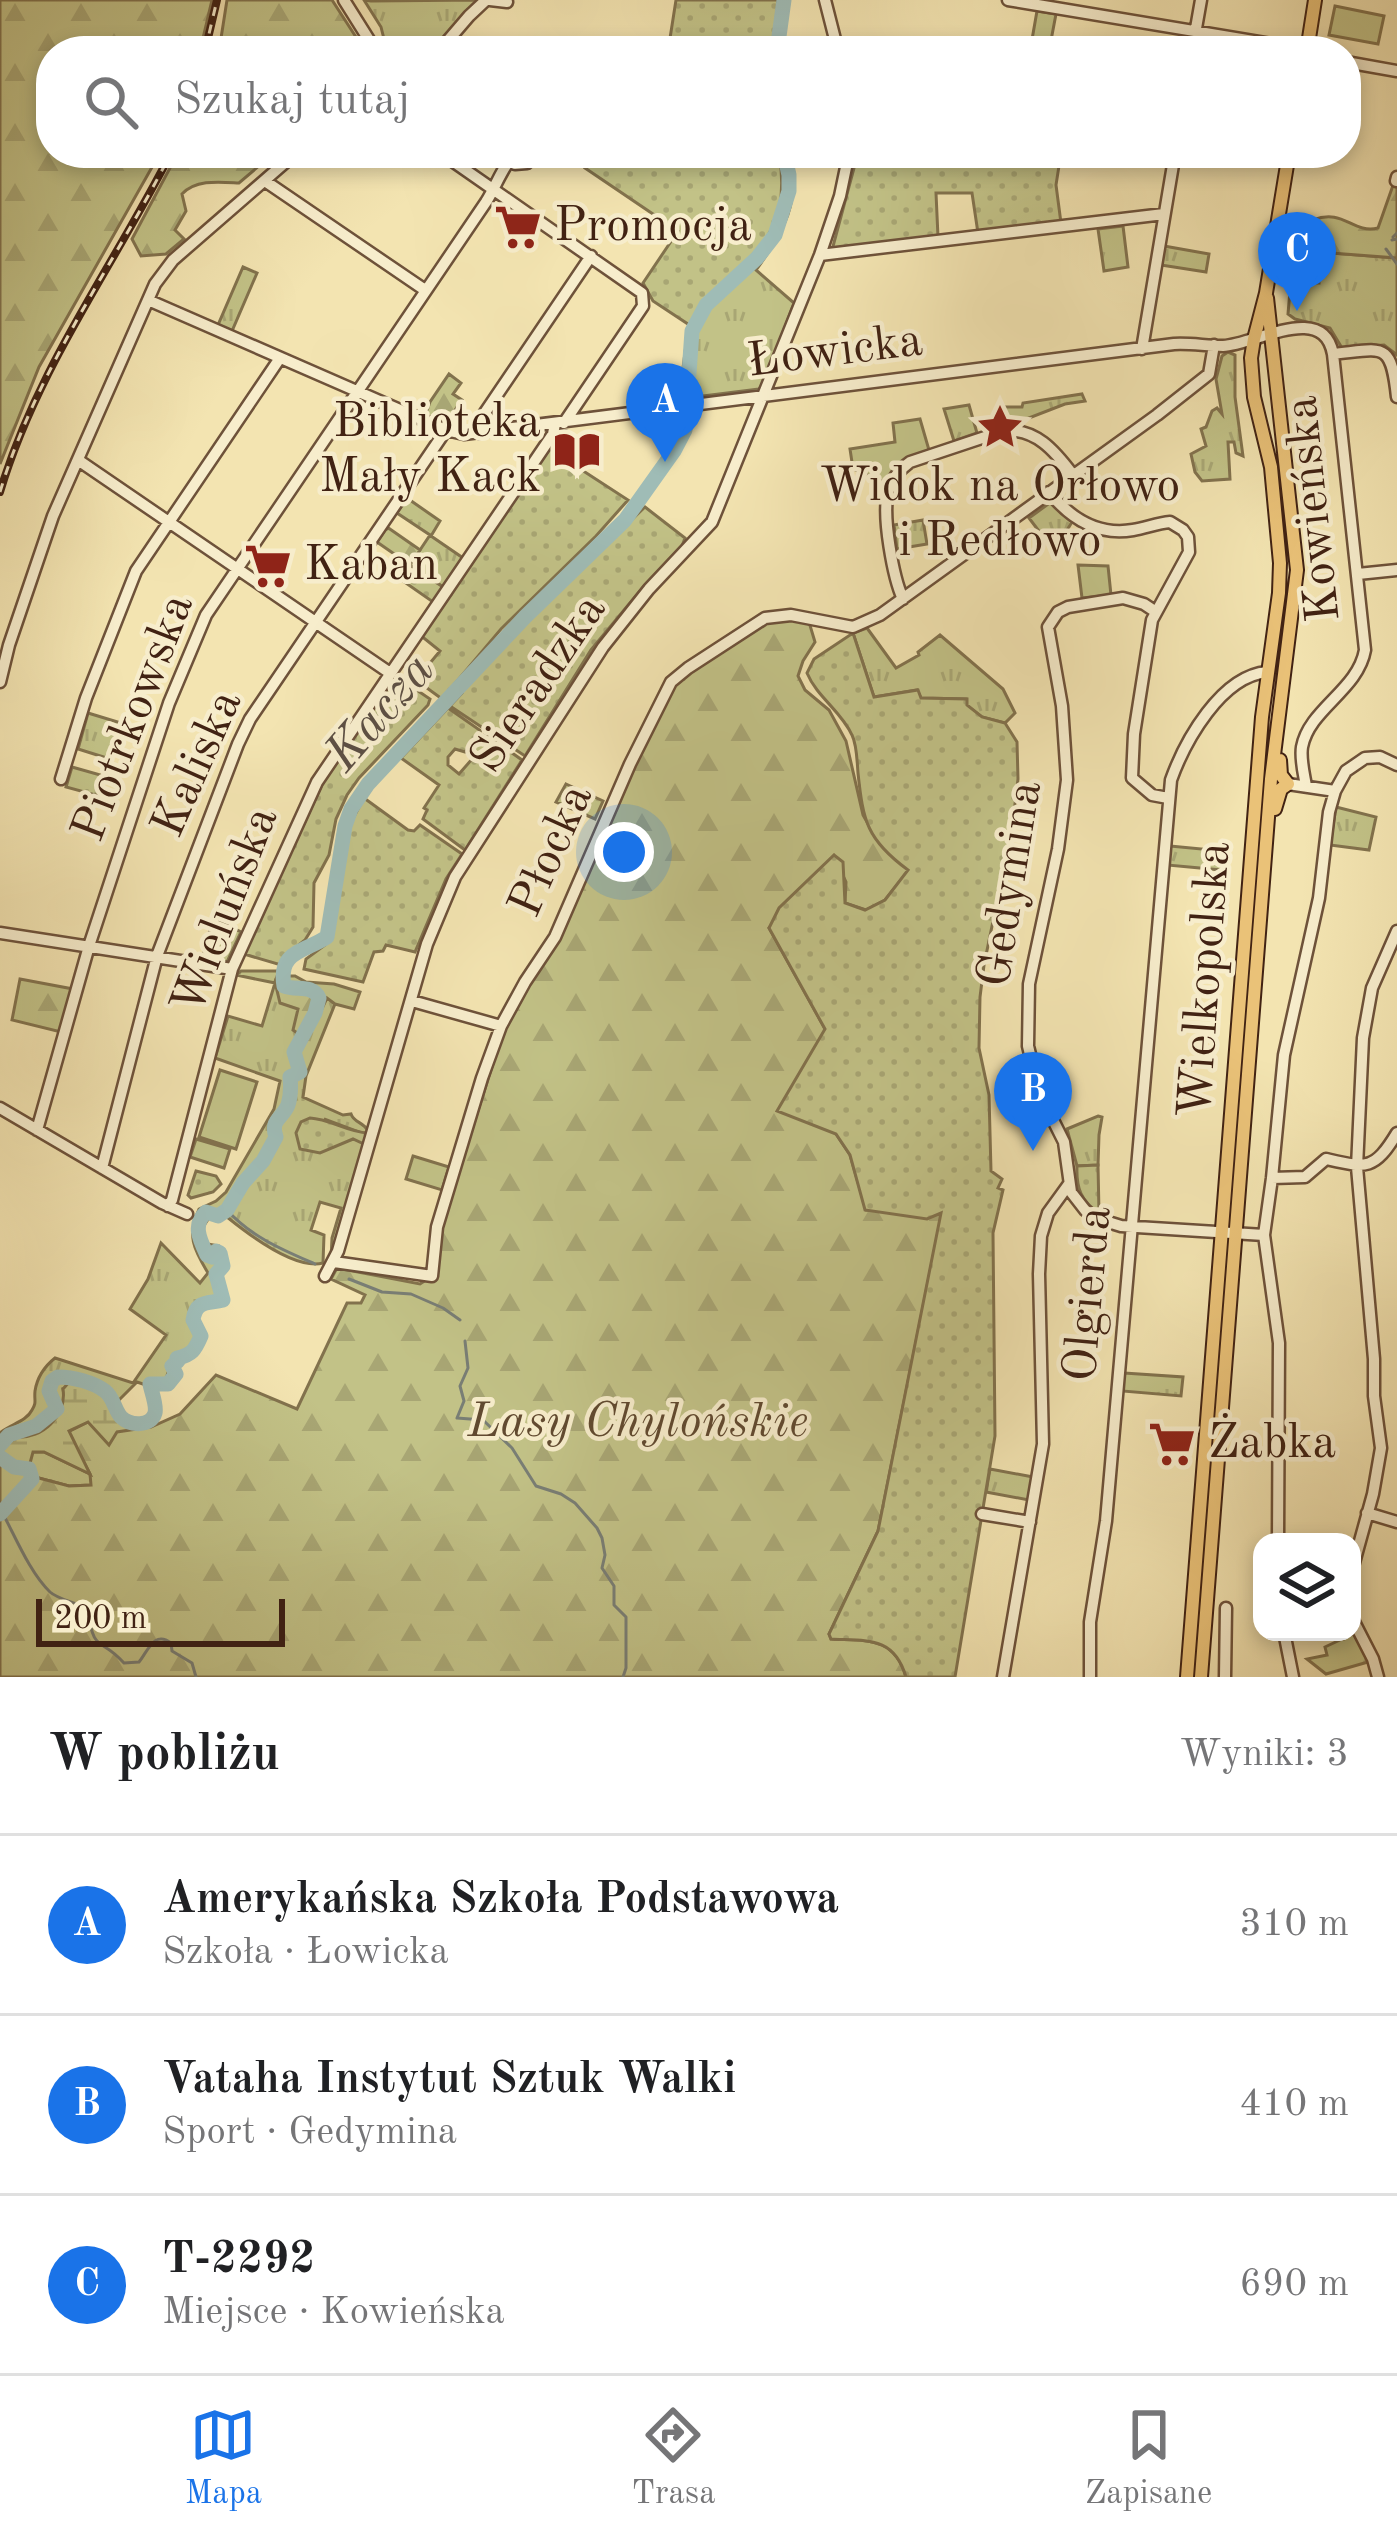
<!DOCTYPE html>
<html lang="pl">
<meta charset="utf-8">
<style>
body{margin:0;font-family:"Old Standard TT",serif;background:#f2f2f2;color:#202124}
.controls{position:absolute;right:36px;bottom:36px;display:grid;overflow:hidden;border-radius:24px;box-shadow:0 6px 18px #0003}
.controls button{width:108px;height:108px;display:grid;place-items:center;padding:0;border:0;border-bottom:3px solid #e0e0e0;background:#fff;color:#202124;font:60px sans-serif}
.scale{position:absolute;left:36px;bottom:30px;width:249px;box-sizing:border-box;padding-left:12px;border:6px solid #412213;border-top:0;font-size:33px;line-height:42px;white-space:nowrap;color:#412213;-webkit-text-stroke:9px #f7edcc;paint-order:stroke}
.you{position:absolute;left:624px;top:852px;width:42px;height:42px;margin:-30px;border:9px solid #fff;border-radius:50%;background:#1a73e8;box-shadow:0 0 0 18px #1a73e833}
.badge{display:grid;place-items:center;width:78px;height:78px;border-radius:50%;background:#1a73e8;color:#fff;font-size:39px;font-weight:700}
.pin{position:absolute;translate:-50% -99px;filter:drop-shadow(0 3px 6px #0008)}
.pin::after{content:'';position:absolute;top:63px;width:42px;height:36px;background:inherit;clip-path:polygon(0 0,100% 0,50% 100%)}
.list{margin:0;padding:0;list-style:none}
h2{display:flex;justify-content:space-between;align-items:center;height:156px;margin:0;padding:0 48px;font-size:51px}
h2 small{font-size:39px;font-weight:400;color:#757577}
.list li{display:grid;grid-template-columns:78px 1fr auto;gap:36px;align-items:center;box-sizing:border-box;height:180px;padding:0 48px;border-top:3px solid #e0e0e0}
.list b{display:block;font-size:45px;white-space:nowrap}
.list p{margin:0;font-size:39px;white-space:nowrap;color:#757577}
.list em{font-size:39px;font-style:normal;color:#757577}
.icon{flex:none;width:66px;height:66px;fill:none;stroke:currentColor;stroke-width:2;stroke-linecap:round;stroke-linejoin:round}
.map{position:relative;flex:none;width:1397px;height:1677px;overflow:hidden}
.search{position:absolute;background:#fff;box-shadow:0 6px 18px #0003;left:36px;right:36px;top:36px;height:132px;display:flex;align-items:center;gap:30px;box-sizing:border-box;padding:0 42px;border-radius:48px;color:#757577;font-size:45px}
.sheet{height:696px;background:#fff}
nav{display:flex;justify-content:space-around;align-items:center;box-sizing:border-box;height:168px;border-top:3px solid #e0e0e0;background:#fff;font-size:33px;color:#757577}
nav a{display:grid;justify-items:center;gap:6px}
nav .on{color:#1a73e8}
.map>svg:first-child{display:block}
.grass{fill:url(#grass-tufts);stroke:#82724d;stroke-width:3}
.forest{fill:url(#forest-firs);stroke:#82724d;stroke-width:3}
.wetland{fill:url(#wetland-marsh);stroke:#82724d;stroke-width:3}
.park{fill:url(#park-dots);stroke:#82724d;stroke-width:3}
.pitch{fill:#c2c287;stroke:#82724d;stroke-width:3}
.lines{fill:none;stroke-linecap:round;stroke-linejoin:round}
.stream{stroke:#797e75;stroke-width:3}
.river{stroke:#9fbcb6;stroke-width:15}
.minor-casing{stroke:#6e523a;stroke-width:15}
.major-casing{stroke:#412213;stroke-width:16}
.minor{stroke:#f7edcc;stroke-width:10}
.major{stroke:#eac278;stroke-width:12}
.rail-casing{stroke:#412213;stroke-width:8}
.rail{stroke:#f7edcc;stroke-width:3;stroke-dasharray:9;stroke-linecap:butt}
.labels{text-anchor:middle;dominant-baseline:central;stroke-width:9;stroke-linejoin:round;paint-order:stroke}
.poi-label{font-size:48px;fill:#412213;stroke:#f7edcc;text-anchor:start}
.street-label{font-size:48px;fill:#412213;stroke:#f7edcc}
.park-label{font-size:48px;font-style:italic;fill:#614a30;stroke:#f7edcc}
.water-label{font-size:51px;font-style:italic;fill:#5d5044;stroke:#f7edcc}
</style>
<div class="map">
<svg width="1397" height="1677" viewBox="0 0 1397 1677">
<defs>
<pattern id="grass-tufts" width="24" height="20" patternUnits="userSpaceOnUse" patternTransform="scale(3)"><rect width="24" height="20" fill="#c2c287"/><path d="M3 7l-1-3M5 7V3M7 7l1-3M15 17l-1-3M17 17v-4M19 17l1-3" fill="none" stroke="#a8a674"/></pattern>
<pattern id="forest-firs" width="22" height="20" patternUnits="userSpaceOnUse" patternTransform="scale(3)"><rect width="22" height="20" fill="#c2c287"/><path d="M5 1l3.5 6h-7zM16 11l3.5 6h-7z" fill="#a8a674"/></pattern>
<pattern id="wetland-marsh" width="20" height="14" patternUnits="userSpaceOnUse" patternTransform="scale(3)"><rect width="20" height="14" fill="#c2c287"/><path d="M1 5h8M5 5V1M11 12h8M15 12V8" fill="none" stroke="#a8a674"/></pattern>
<pattern id="park-dots" width="8" height="8" patternUnits="userSpaceOnUse" patternTransform="scale(3)"><rect width="8" height="8" fill="#c2c287"/><path d="M2 2h.1M6 6h.1" fill="none" stroke="#a8a674" stroke-width="1.8" stroke-linecap="round"/></pattern>
</defs>
<rect width="100%" height="100%" fill="#f3e4b1"/>
<filter id="stains"><feTurbulence type="fractalNoise" baseFrequency=".00167" numOctaves="4"/><feColorMatrix values="0 0 0 0 .2 0 0 0 0 .09 0 0 0 0 .02 0 0 0 .5 -.17"/></filter>
<radialGradient id="worn" r=".72"><stop offset=".6" stop-color="#630" stop-opacity="0"/><stop offset="1" stop-color="#630" stop-opacity=".3"/></radialGradient>
<path class="grass" d="M364,0L371,1L480,0L435,51H387L381,27Z
M1037,11L1056,14L1049,51H1030Z
M779,153H789C802,200 784,232 756,270L794,303L764,383L759,389L679,399L687,337L691,326L701,308L757,252L784,181Z
M1123,226L1128,267L1104,271L1098,229Z
M1164,246L1209,254L1206,272L1161,265Z
M1318,252L1397,258V355L1384,345L1342,348L1330,328L1295,319L1288,314L1291,279C1301,276 1308,283 1319,283Z
M243,267L257,273L232,331L218,325Z
M1228,352L1235,355V397L1243,456L1236,453L1234,442H1228L1230,479L1202,481L1195,472L1191,454L1206,446L1201,429L1206,427L1212,411L1217,408L1222,414L1216,379L1222,356Z
M1082,394L1085,401L1065,404L1021,421V427L1000,425L997,407H1022L1023,403Z
M969,405L977,433L954,441L944,409Z
M920,419L929,450C909,457 896,462 887,483L853,469L850,449L895,442L893,423Z
M407,498L440,521L431,536L463,558L443,587L410,565L430,535L397,513Z
M1051,502L1072,522L1054,551L1029,518Z
M923,520L927,544L897,549L894,525Z
M1078,565L1108,566L1111,595L1082,598Z
M867,628L896,668L919,655L918,652L940,635L1003,689L1015,713L1005,723L982,717L966,705V699L921,698L917,690L874,697L853,633Z
M88,713L121,723L110,759L78,749Z
M72,767L104,776L99,796L66,787Z
M566,784L603,801L595,819L556,802Z
M1336,807L1376,817L1369,850L1330,845Z
M1170,846L1223,851L1222,870L1167,865Z
M215,919L241,932L227,962L203,958L206,940Z
M241,971H279L275,982L299,1009L306,1039L327,997L335,1004L306,1076L303,1097L343,1115L351,1114C354,1123 364,1122 368,1131L364,1134L324,1119L347,1140L358,1139L364,1144L331,1259L332,1238L341,1208L320,1202L311,1230L324,1235L323,1263C295,1270 248,1234 227,1217L209,1218L201,1230L208,1244L219,1246C228,1258 223,1264 222,1277C221,1285 224,1295 225,1302L222,1304L201,1305C191,1316 191,1322 198,1334L187,1353L181,1352L172,1362L165,1381L155,1379L146,1385L137,1382L112,1407C101,1385 86,1389 63,1389L65,1401C54,1420 41,1441 17,1437L0,1449V1433C10,1424 26,1422 32,1410C37,1402 34,1401 35,1391C37,1378 45,1366 55,1358L133,1383L166,1335L130,1309L148,1279L161,1243L200,1283L208,1273C193,1248 187,1236 199,1209L216,1201L226,1192L274,1109L280,1081L215,1058L228,1016L262,1026L275,983L236,975Z
M1098,1116L1102,1117L1099,1135L1098,1165L1077,1166L1067,1129Z
M413,1156L449,1167L442,1190L406,1179Z
M1124,1373L1183,1377L1181,1396L1122,1391Z
M33,1452H44L90,1474L92,1485L69,1486L35,1477L27,1491L0,1515V1454L4,1459Z
M990,1469L1033,1477L1029,1500L986,1492Z"/>
<path class="forest" d="M0,0H212L200,51H51V153H160L39,367L0,464Z
M227,0H332L365,51H219Z
M178,153H274L239,183C220,182 196,179 182,194L186,211L175,230L184,239L166,254L141,256L132,239Z
M1397,174V258L1318,252L1312,234L1313,220C1344,208 1352,234 1378,228Z
M449,374L461,383L453,394L462,400L445,424L425,416L430,402Z
M387,527L420,550L410,565L377,542Z
M776,618L809,622L815,642L803,661L798,676L805,690L829,710L846,741L863,815L871,829L909,870L885,900L866,910L845,903L846,882L834,856L769,928L825,1029L836,1134L850,1155L866,1210L942,1212L878,1531L829,1634L831,1639C867,1641 894,1636 906,1677H0V1515L27,1491L35,1477L69,1486L91,1485L90,1474L68,1432L88,1422L117,1431L151,1427L180,1414L216,1375L297,1409L347,1303H361L365,1295L331,1279L337,1268L420,1284L432,1276L440,1230L504,1029L673,683L759,624Z
M289,976H295L306,982L334,984L360,992L354,1009L335,1004L327,998L307,1040L293,1030L298,1009L280,1003L275,982L276,979L287,980Z
M20,979L73,989L61,1032L12,1020Z
M1355,1633L1368,1662L1326,1674L1307,1659L1327,1655L1325,1647Z"/>
<path class="wetland" d="M71,1380L107,1396L124,1423L137,1429L117,1432L109,1445L88,1422L69,1431L90,1474L44,1452H33L29,1467C18,1463 0,1466 0,1449L17,1437C42,1439 67,1416 63,1389Z"/>
<path class="park" d="M676,0H778L774,51H668Z
M594,153H779C796,255 731,254 691,326L653,301L643,283L678,231L585,168Z
M858,153H1061L1056,185L1061,223L978,233L972,193H936L938,237L832,250Z
M548,448L628,500L596,536L501,629L442,699L416,680L440,651L420,635Z
M645,507L685,538L682,546L644,586L591,650L525,756L450,706L462,693L461,688L473,679L508,638Z
M410,565L443,587L433,602L400,579Z
M853,633L874,697L918,690L921,698L967,699V705L982,717L1005,723L1017,742L1018,779L1012,829L984,965L980,997L979,1048L989,1095L991,1171L1002,1179L998,1188L1003,1190L993,1233L995,1436L955,1677H906C894,1636 867,1641 831,1639L829,1634L878,1531L941,1213L927,1219L865,1210L850,1155L836,1134L777,1111L825,1029L769,928L779,908L834,855L843,862L845,903L865,910L885,900L908,870C867,840 863,821 858,773C857,761 857,745 852,735C841,711 817,697 807,673L814,659Z
M393,674L430,699L428,705L359,778L347,795L336,819L329,855L314,883L313,927L305,940L286,955L281,965L244,954L325,778Z
M448,708L481,731L465,752L455,749L448,757V765L459,774L473,758L469,754L485,734L522,760L465,850L423,819L427,810L424,808L439,785L401,758Z
M364,798L408,830L414,831L420,825L462,854L446,879L415,952L386,945L383,951L374,952L363,982L304,969L306,959L325,945L332,934L336,895L351,822Z
M310,1118C330,1119 347,1132 368,1133L364,1144L353,1139L320,1153L300,1149L296,1133L301,1122Z
M1098,1165L1099,1213C1081,1201 1076,1188 1077,1166Z
M196,1171L216,1176L221,1184L213,1192L191,1198L188,1195Z"/>
<path class="pitch" d="M1335,6L1384,16L1378,44L1329,35Z
M220,1070L257,1082L236,1149L199,1137Z
M196,1139L230,1149L224,1168L190,1157Z"/>
<g class="lines">
<path class="stream" d="M1393,237L1397,233
M1392,240L1397,239
M1386,249L1397,264
M227,1210C251,1237 283,1250 315,1264
M349,1279L382,1292L411,1294L443,1308L460,1320
M465,1341L468,1368L460,1386L464,1401L457,1418L483,1420L512,1448L536,1486L561,1494L575,1503L597,1528L602,1538L605,1555L602,1568L614,1586V1605L626,1617V1668L623,1677
M2,1512C15,1536 30,1573 50,1592C59,1600 76,1602 87,1609C95,1656 99,1635 124,1663L139,1662C148,1651 154,1630 171,1643L172,1651L192,1663L196,1677"/>
<path class="river" d="M777,51L784,0
M0,1445L9,1435L36,1426L57,1409L49,1391L52,1381L58,1377C73,1377 93,1382 105,1391C114,1398 114,1409 121,1417C130,1426 151,1427 155,1413C157,1405 151,1391 150,1384H168L176,1374L172,1366L178,1361L177,1358C192,1355 195,1350 201,1336L193,1320C196,1299 209,1304 223,1300L216,1274L223,1266L220,1253L216,1251L212,1257L207,1255C200,1240 192,1225 206,1212L218,1216L227,1210L243,1183L263,1161L276,1137C270,1120 282,1119 288,1105C291,1096 291,1087 290,1077L300,1072L294,1052L315,1013L319,998C312,984 297,991 284,986C278,951 304,952 327,937L345,826L351,809L368,784L525,617L625,520L674,451L685,430L692,331L706,305L757,258L775,235L789,191V175L784,153
M0,1457L14,1467L29,1469L32,1479L0,1514"/>
<defs>
<path id="minor" d="M344,0L376,51
M490,0L507,2
M825,0L838,51
M1008,0L1284,46
M439,51L469,16L486,0
M1192,51L1201,0
M1346,62L1397,71
M441,153L642,293L643,306L564,423
M509,161L515,164L527,163L535,153
M265,181L425,290
M1396,181L1397,177
M820,255L1164,214
M148,300L446,430L464,434L1174,344C1191,343 1206,346 1223,346C1255,345 1323,301 1333,354L1365,650C1358,690 1309,709 1302,747C1300,759 1304,774 1306,786
M1142,349L1175,153
M1333,354C1383,349 1391,340 1397,397
M479,433L482,417L591,256
M78,460L390,673
M1049,492C1070,518 1098,536 1133,530C1146,528 1157,523 1170,522L1183,530L1188,537L1189,552L1152,620L1134,734L1132,778L1152,795L1168,798
M1358,574L1397,570
M903,599C893,577 882,516 888,493C891,479 899,470 910,462L1003,431C1035,427 1055,451 1073,475
M1156,612L1144,604L1123,598L1068,607L1058,612L1048,627L1062,706L1067,780L1058,849L1029,984L1028,1046L1039,1092L1064,1142L1071,1192L1085,1210L1095,1218L1121,1226L1264,1235
M0,682L9,645L53,516L155,284L173,260L296,153
M61,779L86,698L136,571L280,358
M1288,784L1335,791
M0,933L232,969
M412,1001L501,1026
M0,1108L162,1203L187,1214
M37,1130L89,946L169,703L206,615L486,202C495,188 499,175 509,161
M102,1168L157,956L238,744L250,719L446,430
M1272,1178L1305,1177L1326,1159C1366,1168 1374,1171 1397,1133
M168,1206L172,1200L232,969L317,782L553,434L555,424
M334,1262L432,1276L437,1227L482,1078L501,1026L525,982L555,937L630,764L671,682L688,668L765,618L791,615L853,627L880,615L1157,415L1209,374L1214,345
M325,1276L338,1251L427,944L455,877L603,647L649,589L712,522L820,255L840,196L849,153
M1367,1513L1397,1522
M982,1514L1030,1522
M1278,1542L1279,1343L1264,1235L1272,1178L1284,1055L1319,898L1329,812L1335,791L1346,771L1365,758L1380,757L1397,765
M1352,1570L1373,1494L1381,1448L1374,1396V1359L1357,1167L1363,1038L1372,988L1397,931
M1352,1618L1373,1659L1378,1677
M1284,1632L1293,1677
M1003,1677L1043,1444L1039,1274L1041,1236L1048,1213L1069,1184
M1090,1677V1622L1106,1521L1171,780C1185,741 1221,676 1267,672
M1225,1677L1226,1608"/>
<path id="major" d="M1307,51L1315,0
M1275,809L1281,789L1288,784L1281,775L1280,760
M1187,1677L1262,717L1279,593L1280,563L1271,467L1254,397L1251,358L1254,339L1266,293L1289,153
M1201,1677L1271,779L1297,570L1267,298"/>
</defs>
<use href="#minor" class="minor-casing"/>
<use href="#major" class="major-casing"/>
<use href="#minor" class="minor"/>
<use href="#major" class="major"/>
<defs>
<path id="rail" d="M205,51L217,0
M0,492C37,368 113,267 171,153"/>
</defs>
<use href="#rail" class="rail-casing"/>
<use href="#rail" class="rail"/>
</g>
<defs>
<symbol id="supermarket-bare" viewBox="-9 -9 18 18"><path d="M-6-5.5h2.5l.6 2H6L4.5 2H-2.5L-4.4-4H-6ZM-1.5 3.2a1.3 1.3 0 1 0 .1 0ZM3 3.2a1.3 1.3 0 1 0 .1 0Z" fill="#8f2418" stroke="#f7edcc" stroke-width="2.5" paint-order="stroke"/></symbol>
<symbol id="sight-bare" viewBox="-9 -9 18 18"><path d="M0-6L1.8-2.2L6-1.7L2.9 1.2L3.7 5.4L0 3.3L-3.7 5.4L-2.9 1.2L-6-1.7L-1.8-2.2Z" fill="#8f2418" stroke="#f7edcc" stroke-width="2.5" paint-order="stroke"/></symbol>
<symbol id="library-bare" viewBox="-9 -9 18 18"><path d="M-6-4Q-3-5.5-.7-3.5V5Q-3 3-6 4ZM6-4Q3-5.5 .7-3.5V5Q3 3 6 4Z" fill="#8f2418" stroke="#f7edcc" stroke-width="2.5" paint-order="stroke"/></symbol>
</defs>
<g fill-rule="evenodd">
<use href="#supermarket-bare" x="485" y="194" width="66" height="66"/>
<use href="#sight-bare" x="967" y="394" width="66" height="66"/>
<use href="#library-bare" x="544" y="418" width="66" height="66"/>
<use href="#supermarket-bare" x="235" y="533" width="66" height="66"/>
<use href="#supermarket-bare" x="1139" y="1411" width="66" height="66"/>
</g>
<g class="labels">
<g class="poi-label">
<text x="554" y="227">Promocja</text>
<text x="541" y="423" text-anchor="end">Biblioteka<tspan x="541" dy="55">Mały Kack</tspan></text>
<text x="1000" y="487" text-anchor="middle">Widok na Orłowo<tspan x="1000" dy="55">i Redłowo</tspan></text>
<text x="304" y="566">Kaban</text>
<text x="1208" y="1444">Żabka</text>
</g>
<g class="street-label">
<text transform="translate(835 352) rotate(-7)">Łowicka</text>
<text transform="translate(1314 509) rotate(-96)">Kowieńska</text>
<text transform="translate(539 684) rotate(-56)">Sieradzka</text>
<text transform="translate(134 718) rotate(-69)">Piotrkowska</text>
<text transform="translate(198 764) rotate(-66)">Kaliska</text>
<text transform="translate(552 851) rotate(-66)">Płocka</text>
<text transform="translate(1011 884) rotate(-81)">Gedymina</text>
<text transform="translate(226 911) rotate(-69)">Wieluńska</text>
<text transform="translate(1206 980) rotate(-86)">Wielkopolska</text>
<text transform="translate(1089 1294) rotate(-85)">Olgierda</text>
</g>
<g class="park-label">
<text x="638" y="1423">Lasy Chylońskie</text>
</g>
<g class="water-label">
<text transform="translate(381 713) rotate(-49)">Kacza</text>
</g>
</g>
<rect width="100%" height="100%" filter="url(#stains)"/>
<rect width="100%" height="100%" fill="url(#worn)"/>
</svg>
<div class="controls">
<button><svg class="icon" aria-label="layers" viewBox="0 0 24 24"><path d="M12 4l9 5-9 5-9-5zM3 14l9 5 9-5"/></svg></button>
</div>
<div class="scale">200 m</div>
<div class="you"></div>
<div class="pin badge" style="left:665px;top:462px">A</div>
<div class="pin badge" style="left:1033px;top:1151px">B</div>
<div class="pin badge" style="left:1297px;top:311px">C</div>
<div class="search"><svg class="icon" aria-label="search" viewBox="0 0 24 24"><circle cx="10" cy="10" r="6"/><path d="M15 15l6 6"/></svg>Szukaj tutaj</div>
</div>
<section class="sheet">
<h2>W pobliżu<small>Wyniki: 3</small></h2>
<ul class="list">
<li><span class="badge">A</span><div><b>Amerykańska Szkoła Podstawowa</b><p>Szkoła · Łowicka</p></div><em>310 m</em></li>
<li><span class="badge">B</span><div><b>Vataha Instytut Sztuk Walki</b><p>Sport · Gedymina</p></div><em>410 m</em></li>
<li><span class="badge">C</span><div><b>T-2292</b><p>Miejsce · Kowieńska</p></div><em>690 m</em></li>
</ul>
</section>
<nav>
<a class="on"><svg class="icon" aria-label="map" viewBox="0 0 24 24"><path d="M3 6l6-2 6 2 6-2v14l-6 2-6-2-6 2zM9 4v14M15 6v14"/></svg>Mapa</a>
<a><svg class="icon" aria-label="directions" viewBox="0 0 24 24"><path d="M12 3l9 9-9 9-9-9zM9 14v-3h6M13 9l2 2-2 2"/></svg>Trasa</a>
<a><svg class="icon" aria-label="saved" viewBox="0 0 24 24"><path d="M7 4h10v16l-5-4-5 4z"/></svg>Zapisane</a>
</nav>
